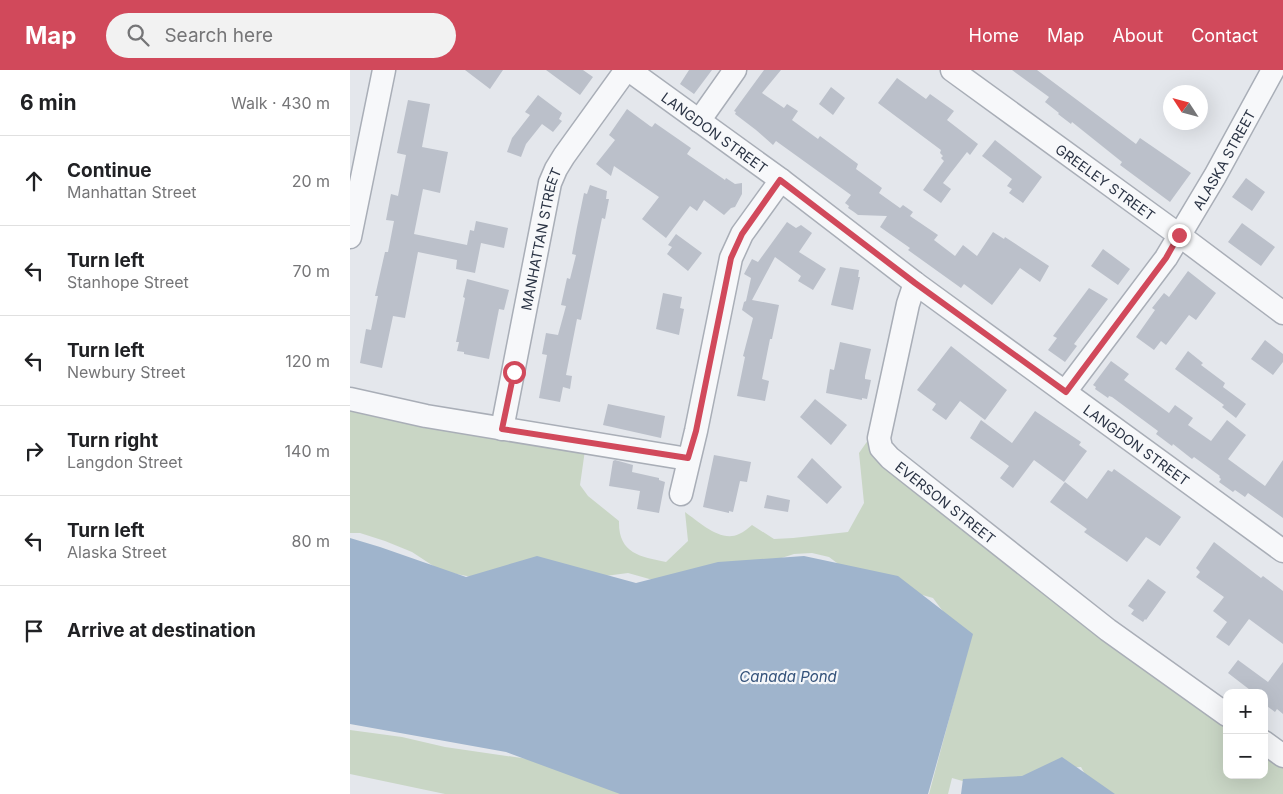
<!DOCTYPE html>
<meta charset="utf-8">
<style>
body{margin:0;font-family:Inter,sans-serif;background:#f2f2f2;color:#202124}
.controls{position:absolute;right:15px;bottom:15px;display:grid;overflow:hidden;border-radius:10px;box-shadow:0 5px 20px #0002}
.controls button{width:45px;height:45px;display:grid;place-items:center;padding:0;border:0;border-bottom:1px solid #e0e0e0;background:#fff;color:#202124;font:25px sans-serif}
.compass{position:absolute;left:813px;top:15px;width:45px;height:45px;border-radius:50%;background:#fff;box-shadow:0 5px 20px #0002;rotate:306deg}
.stop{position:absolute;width:15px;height:15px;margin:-11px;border:4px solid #d1495b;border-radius:50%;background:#fff}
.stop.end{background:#d1495b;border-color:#fff;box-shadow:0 1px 5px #0008}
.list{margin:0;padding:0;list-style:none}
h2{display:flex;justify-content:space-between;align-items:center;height:65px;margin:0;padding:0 20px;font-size:21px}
h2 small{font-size:16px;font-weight:400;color:#757577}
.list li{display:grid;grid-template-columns:32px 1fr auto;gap:15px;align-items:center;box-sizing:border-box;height:90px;padding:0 20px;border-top:1px solid #e0e0e0}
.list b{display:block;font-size:19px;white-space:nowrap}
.list p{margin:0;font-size:16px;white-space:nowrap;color:#757577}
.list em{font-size:16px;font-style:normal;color:#757577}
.icon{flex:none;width:28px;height:28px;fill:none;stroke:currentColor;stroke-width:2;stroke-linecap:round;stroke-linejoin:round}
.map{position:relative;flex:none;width:933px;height:724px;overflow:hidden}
header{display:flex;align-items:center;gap:30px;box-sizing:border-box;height:70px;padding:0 25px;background:#d1495b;color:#fff}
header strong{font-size:24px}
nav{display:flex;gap:28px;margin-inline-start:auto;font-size:18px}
.search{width:350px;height:45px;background:#f2f2f2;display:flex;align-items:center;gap:12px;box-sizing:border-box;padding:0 18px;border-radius:28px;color:#757577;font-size:19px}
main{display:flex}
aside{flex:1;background:#fff}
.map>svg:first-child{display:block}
.green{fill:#c9d6c5}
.water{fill:#9fb4cc}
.building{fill:#bbc0ca}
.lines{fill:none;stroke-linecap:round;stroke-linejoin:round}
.minor-casing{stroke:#a9aeb7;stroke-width:25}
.minor{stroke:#f7f8fa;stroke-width:22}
.route{stroke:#d1495b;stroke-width:6}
.labels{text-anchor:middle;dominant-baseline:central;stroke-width:4.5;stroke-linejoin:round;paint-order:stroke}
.street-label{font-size:14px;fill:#2b3445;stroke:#f4f6f9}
.water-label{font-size:15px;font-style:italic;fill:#34527a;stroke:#f4f6f9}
</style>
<header>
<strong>Map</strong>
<div class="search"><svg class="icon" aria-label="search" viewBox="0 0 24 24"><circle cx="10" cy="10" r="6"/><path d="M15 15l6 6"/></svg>Search here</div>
<nav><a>Home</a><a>Map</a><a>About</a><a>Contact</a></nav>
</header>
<main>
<aside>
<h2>6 min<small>Walk · 430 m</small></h2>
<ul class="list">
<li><svg class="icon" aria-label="ahead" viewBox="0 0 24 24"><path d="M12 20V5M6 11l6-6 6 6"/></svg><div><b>Continue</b><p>Manhattan Street</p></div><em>20 m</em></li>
<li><svg class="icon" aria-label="left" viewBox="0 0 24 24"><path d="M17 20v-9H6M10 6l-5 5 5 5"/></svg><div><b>Turn left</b><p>Stanhope Street</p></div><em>70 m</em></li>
<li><svg class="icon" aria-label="left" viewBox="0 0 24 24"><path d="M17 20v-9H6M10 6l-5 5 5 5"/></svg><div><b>Turn left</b><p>Newbury Street</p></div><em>120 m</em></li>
<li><svg class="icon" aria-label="right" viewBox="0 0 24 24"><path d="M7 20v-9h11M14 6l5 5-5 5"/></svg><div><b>Turn right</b><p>Langdon Street</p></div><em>140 m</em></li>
<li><svg class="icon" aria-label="left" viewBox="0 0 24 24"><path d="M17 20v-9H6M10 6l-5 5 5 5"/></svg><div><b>Turn left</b><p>Alaska Street</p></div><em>80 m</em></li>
<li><svg class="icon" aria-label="arrive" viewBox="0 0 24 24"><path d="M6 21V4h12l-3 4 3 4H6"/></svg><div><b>Arrive at destination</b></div></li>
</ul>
</aside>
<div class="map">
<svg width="933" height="724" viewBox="0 0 933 724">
<rect width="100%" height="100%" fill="#e4e7ec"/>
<path class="green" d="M0,329L236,373L230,415L238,426L269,451C268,483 290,487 316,492L338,471L335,442C349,452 371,473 389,464C394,462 398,458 402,455L424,469L443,468L498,462L514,433L509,383L528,356L539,382L877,645V705H914V672L933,686V724H761L740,713L731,697L713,698L702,704L623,714L602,708L598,724H579L613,597V568L583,528L569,524L515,514L479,487L462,483L444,484L410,495L303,510L278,503L217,511L122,507L91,501L62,482L35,471L10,463H0Z
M0,660L52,667L95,677L199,692L302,724H95L0,704Z"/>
<path class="water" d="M0,468L30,477L116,507L187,486L286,513L368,492L454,486L548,506L623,564L578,724H270L156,682L0,654Z
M712,687L765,724H611L613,709L672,706Z"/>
<path class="building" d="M115,0H153L140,19Z
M196,0H233L243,7L230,25Z
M339,0H362L344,24L330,14Z
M414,0H431L412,23L434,38L437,34L448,41L442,50L468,69L470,66L508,94L506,99L532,118L529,123L550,138L553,135L563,142L560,146L588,165L584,170L605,186L613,175L627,186L643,162L654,169L655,167L699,196L690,212L670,198L642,235L614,214L611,218L558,180L560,178L530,157L537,146L508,145L504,142L498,138L499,136L495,133L501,125L426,71L423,75L406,60L385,44L386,42L384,41Z
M662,0H687L786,74L790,68L841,103L820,132L770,95L772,92L722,52L721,54L708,44L709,43L695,32L699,27Z
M547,8L576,29L580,24L604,41L597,50L628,74L620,85L617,82L593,113L601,119L591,133L573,120L594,91L591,88L593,86L590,83L591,80L528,33Z
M481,17L495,28L483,45L469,34Z
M188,25L212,43L209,49L212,51L203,62L192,54L176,74L171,87L157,82L162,68L180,45L175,42Z
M58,30L80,34L72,77L98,82L90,123L73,119L64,164L117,175L120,160L124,161L126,151L158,158L154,178L131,173L125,203L106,199L107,190L68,182L55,248L43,246L32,298L10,293L16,259L21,260L28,226H25L35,182H38L44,151L36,150L41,124L48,126L56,85L47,83Z
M277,39L300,56L302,57L305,53L341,78L337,84L375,110L376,108L385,114L392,113V124L385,137L381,138L374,145L354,130L347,141L340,136L316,168L292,149L309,127L264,96L261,106L246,94L265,70L259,65Z
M645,70L692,107L673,133L659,123L662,119L657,116L662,109L632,86Z
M896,108L915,122L902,141L882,127Z
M240,115L257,121L256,129H259L255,149L252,148L231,250L227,249L216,305L222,306L220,319L213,317L210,332L189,328L197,285L192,284L196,263L208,265L216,236L211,235L217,208L220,209L226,185L222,184L227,157L234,123L237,124Z
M437,152L446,158L451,155L462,163L449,182L476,199L463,220L448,211L451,206L425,187L402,230L429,235L422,269H420L412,309L419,311L415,331L387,326L395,287L393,286L403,248L392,240L394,232L396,231L401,208L394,204L402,189L408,192Z
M892,153L925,177L911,196L878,172Z
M326,164L352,183L338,201L317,184L322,177L318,175Z
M753,179L780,199L768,215L741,196Z
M490,197L509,200L508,207H510L503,240L481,235Z
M838,201L866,223L846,250L839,245L816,275L811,271L804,280L786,267L805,240L802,238L814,223L819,227Z
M117,209L159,220L154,240L149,239L139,289L114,284V282L107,281L109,272H106L115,228L113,227Z
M739,218L758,229L724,274L727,276L715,292L698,280L707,268L703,266Z
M313,223L332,227L330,238L334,239L329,265L306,259Z
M915,270L933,284V292L923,305L901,289Z
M490,272L521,279L515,306V309L521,310L517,329L512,328V330L476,323L480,299L484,300Z
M601,276L657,320L635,350L610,331L596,350L582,340L586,334L567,320Z
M838,281L853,293L851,295L875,313L873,317L896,334L886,348L872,337L874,335L825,299Z
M761,291L779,304L774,310L819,343L825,335L843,348L838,355L861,371L877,350L896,365L878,389L915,416L933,390V448L898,423L895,427L885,420L883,422L869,412L871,409L869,407L870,406L844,387L842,389L823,374L822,376L806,364L808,361L762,327L759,326L758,328L745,319L746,317L743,315Z
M465,329L497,355L481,375L450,347Z
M258,334L315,346L311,368L253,355Z
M685,341L731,372L729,375L737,381L714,412L684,390L663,418L650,408L659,396L620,368L631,350L662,373Z
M364,385L401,392L397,412L390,411L383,442L379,441V443L353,437Z
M462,388L492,417L477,434L447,407Z
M265,390L283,395L282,402L309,408V410L315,412L309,443L287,439L290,421L259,416L263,391Z
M764,399L831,447L810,476L796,467L777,492L734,462L737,459L700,432L715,412L737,429L758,400L762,402Z
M417,425L440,430L438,442L414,438Z
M864,472L911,508L913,506L933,521V574L899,549L879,576L866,567L877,552L863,541L874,527L846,507L850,502L846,498Z
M798,509L816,522L796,550L795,549L793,552L781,544L784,540L778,536Z
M888,590L918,612L933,592V644L927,639L925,642L914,634V623H904L878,603Z"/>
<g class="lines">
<defs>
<g id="minor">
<path id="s1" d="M279,0L431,110L565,213L933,481"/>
<path id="s2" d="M602,0L829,165L933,243"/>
<path d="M349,51L385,0"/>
<path d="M0,167L34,0"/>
<path id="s3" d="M565,213L558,234L529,368L531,378L540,388L758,560L877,645"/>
<path id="s4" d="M715,322L816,188L865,106L923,0"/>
<path d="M0,329L76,346L338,389"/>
<path id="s5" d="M152,359L200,113L206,99L214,86L276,0"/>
<path d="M331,424L346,361L381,188L392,164L431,110"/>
<path d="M914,672L933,686"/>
</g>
</defs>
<use href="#minor" class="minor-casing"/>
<use href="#minor" class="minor"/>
</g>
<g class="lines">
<path class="route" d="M164,302L152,359L338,388L346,361L381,188L392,164L430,110L565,213L716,322L816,188L829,165"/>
</g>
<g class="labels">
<g class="street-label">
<text stroke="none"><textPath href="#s1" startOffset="106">LANGDON STREET</textPath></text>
<text stroke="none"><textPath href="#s4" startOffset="282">ALASKA STREET</textPath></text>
<text stroke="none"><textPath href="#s2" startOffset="190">GREELEY STREET</textPath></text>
<text stroke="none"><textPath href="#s5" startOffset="194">MANHATTAN STREET</textPath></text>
<text stroke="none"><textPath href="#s1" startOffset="631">LANGDON STREET</textPath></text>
<text stroke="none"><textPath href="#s3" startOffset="254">EVERSON STREET</textPath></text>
</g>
<g class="water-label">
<text x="438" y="606">Canada Pond</text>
</g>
</g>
</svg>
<div class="controls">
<button>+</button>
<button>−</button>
</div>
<svg class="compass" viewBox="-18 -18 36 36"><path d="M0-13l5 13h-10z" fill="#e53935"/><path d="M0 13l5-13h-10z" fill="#757577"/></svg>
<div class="stop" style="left:164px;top:302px"></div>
<div class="stop end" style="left:829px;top:165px"></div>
</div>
</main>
